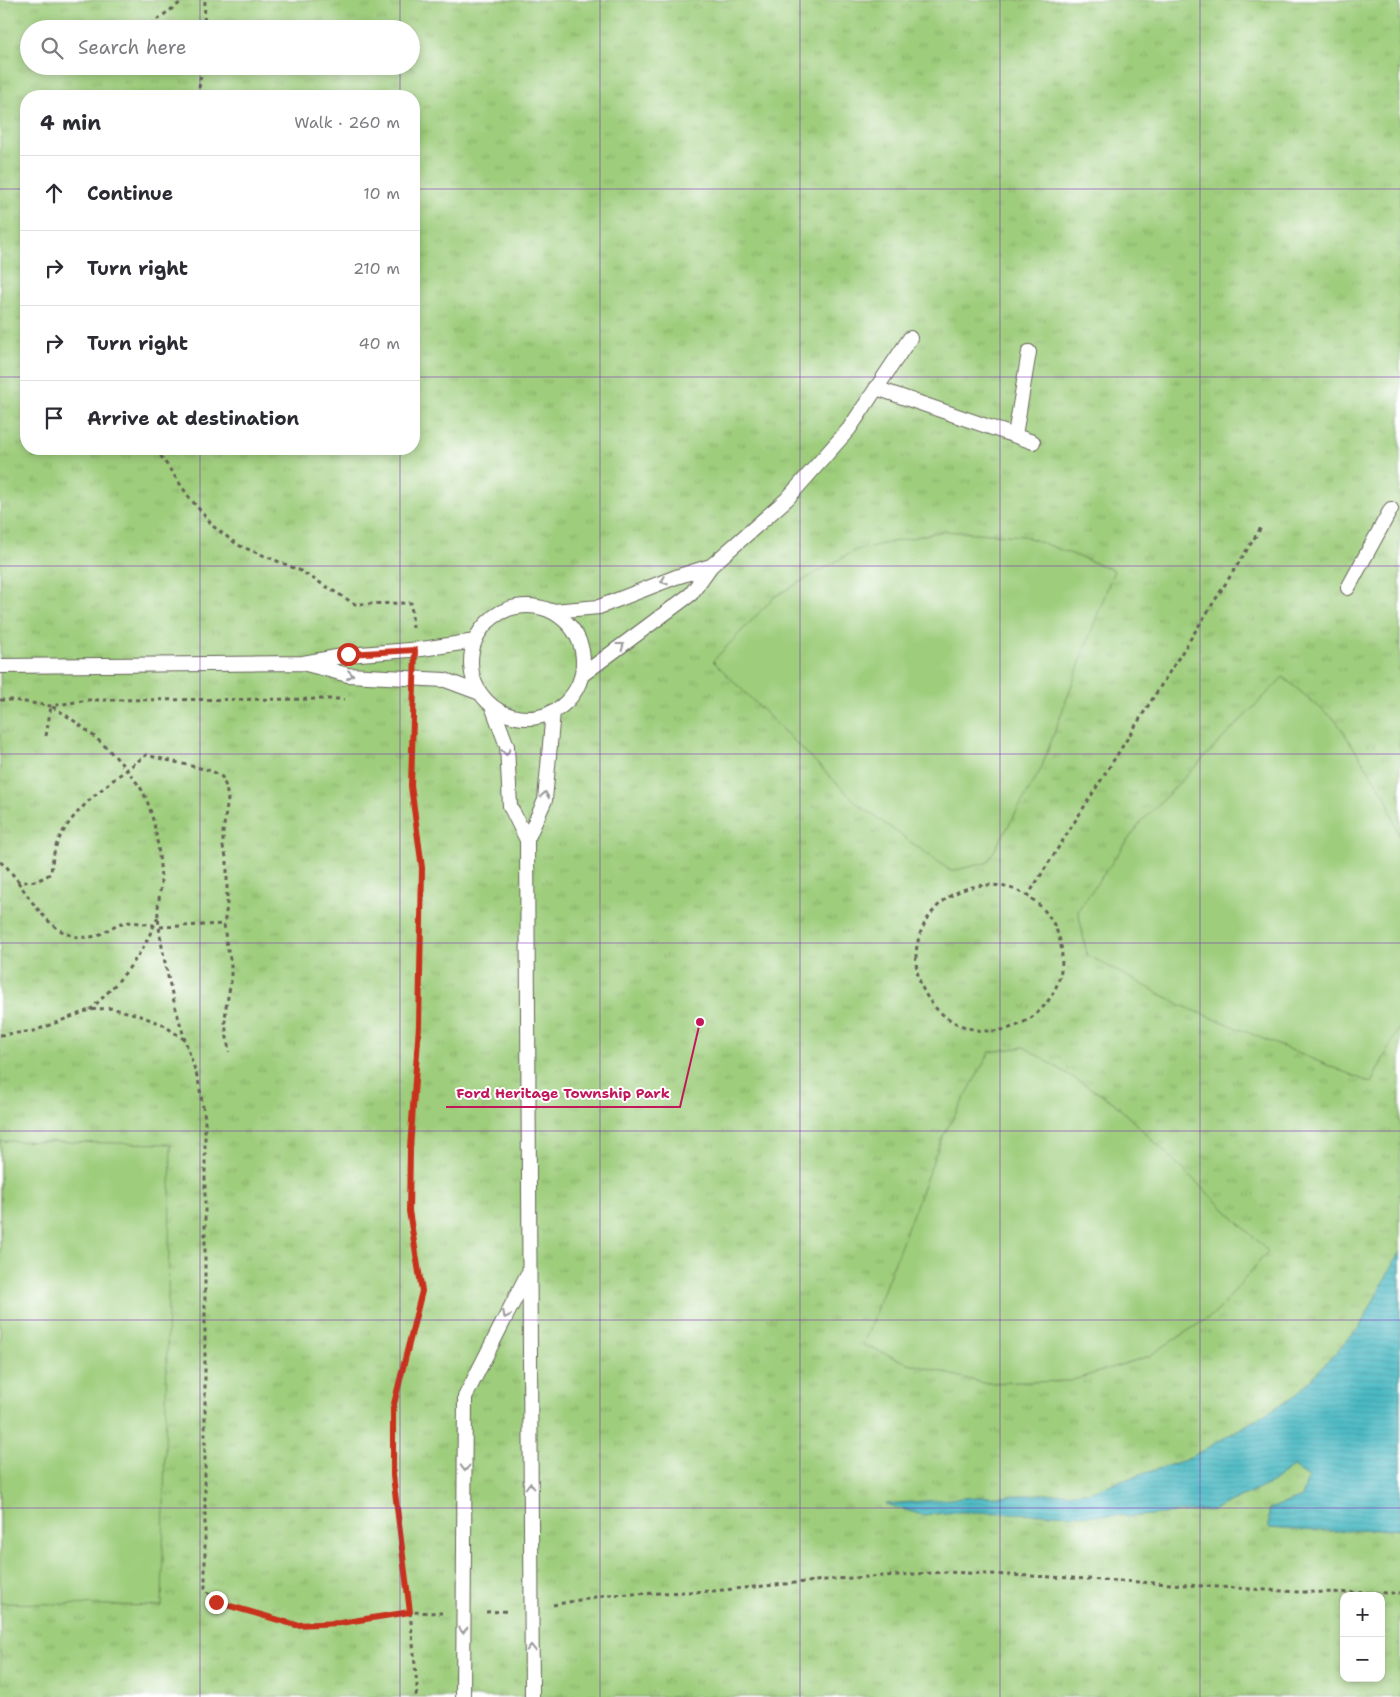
<!DOCTYPE html>
<meta charset="utf-8">
<style>
body{margin:0;font-family:"Shantell Sans",sans-serif;background:#f2f2f3;color:#2b2b33}
.controls{position:absolute;right:15px;bottom:15px;display:grid;overflow:hidden;border-radius:10px;box-shadow:0 2px 8px #0003}
.controls button{width:45px;height:45px;display:grid;place-items:center;padding:0;border:0;border-bottom:1px solid #e1e1e2;background:#fff;color:#2b2b33;font:25px sans-serif}
.stop{position:absolute;width:15px;height:15px;margin:-11px;border:4px solid #c8321e;border-radius:50%;background:#fff}
.stop.end{background:#c8321e;border-color:#fff;box-shadow:0 1px 5px #0008}
.list{margin:0;padding:0;list-style:none}
h2{display:flex;justify-content:space-between;align-items:center;height:65px;margin:0;padding:0 20px;font-size:21px}
h2 small{font-size:16px;font-weight:400;color:#7c7c81}
.list li{display:grid;grid-template-columns:32px 1fr auto;gap:15px;align-items:center;box-sizing:border-box;height:75px;padding:0 20px;border-top:1px solid #e1e1e2}
.list b{display:block;font-size:19px;white-space:nowrap}
.list em{font-size:16px;font-style:normal;color:#7c7c81}
.icon{flex:none;width:28px;height:28px;fill:none;stroke:currentColor;stroke-width:2;stroke-linecap:round;stroke-linejoin:round}
.map{position:relative;flex:none;width:1400px;height:1697px;overflow:hidden}
.search{position:absolute;background:#fff;box-shadow:0 2px 8px #0003;left:20px;top:20px;width:400px;height:55px;display:flex;align-items:center;gap:12px;box-sizing:border-box;padding:0 18px;border-radius:28px;color:#7c7c81;font-size:19px}
.panel{position:absolute;background:#fff;box-shadow:0 2px 8px #0003;left:20px;top:90px;width:400px;height:365px;border-radius:20px}
.map>svg:first-child{display:block}
.park{fill:url(#park-tufts);stroke:#5d744c;fill-rule:evenodd}
.pitch{fill:#9ecd7b;stroke:#5d744c}
.water{fill:url(#water-rules);stroke:#346a70}
.lines{fill:none;stroke-linecap:round;stroke-linejoin:round}
.service-casing{stroke:#656359;stroke-width:16}
.path{stroke:#656359;stroke-width:3;stroke-dasharray:4 4;stroke-linecap:butt}
.service{stroke:#fff;stroke-width:14}
.oneway{stroke:#999}
.route{stroke:#c8321e;stroke-width:6}
.grid{fill:none;stroke:#7b2cbf;stroke-width:1;stroke-opacity:0.55}
.leader{fill:none;stroke:#c2185b;stroke-width:2}
.callout-dot{fill:#c2185b;stroke:#fff;stroke-width:2}
.callout-label{font-size:14px;text-anchor:middle;font-weight:bold;fill:#c2185b;stroke:#fff;stroke-width:4;stroke-linejoin:round;paint-order:stroke}
</style>
<div class="map">
<svg width="1400" height="1697" viewBox="0 0 1400 1697">
<defs>
<pattern id="park-tufts" width="24" height="20" patternUnits="userSpaceOnUse" patternTransform="scale(1.25)"><rect width="24" height="20" fill="#9ecd7b"/><path d="M3 7l-1-3M5 7V3M7 7l1-3M15 17l-1-3M17 17v-4M19 17l1-3" fill="none" stroke="#88af6a"/></pattern>
<pattern id="water-rules" width="6" height="5" patternUnits="userSpaceOnUse" patternTransform="scale(1.25)"><rect width="6" height="5" fill="#4bb9c3"/><path d="M0 2.5h6" fill="none" stroke="#419ea7"/></pattern>
</defs>
<rect width="100%" height="100%" fill="#fff"/>
<filter id="ink" filterUnits="userSpaceOnUse"><feTurbulence type="fractalNoise" baseFrequency=".02" numOctaves="2"/><feDisplacementMap in="SourceGraphic" scale="10" xChannelSelector="R" yChannelSelector="G"/><feConvolveMatrix kernelMatrix="1 2 1 2 8 2 1 2 1" color-interpolation-filters="sRGB"/></filter>
<filter id="wash" filterUnits="userSpaceOnUse"><feTurbulence type="fractalNoise" baseFrequency=".0096" numOctaves="4" result="noise"/><feDisplacementMap in="SourceGraphic" scale="20" xChannelSelector="R" yChannelSelector="G"/><feGaussianBlur stdDeviation="1.12" result="paint"/><feColorMatrix in="noise" values="0 0 0 0 0 0 0 0 0 0 0 0 0 0 0 0 0 1.4 0 .05"/><feComposite in="paint" operator="in"/></filter>
<g filter="url(#wash)">
<rect width="100%" height="100%" fill="#ede7ca"/>
<path class="park" d="M0,0H1400V1697H0ZM29,29H411V66H29ZM26,96H414V449H26ZM1344,1596H1381V1678H1344Z"/>
<path class="pitch" d="M943,531L1024,536L1114,570L1041,769L987,863L951,871L859,805L713,661L774,597L856,550Z
M1283,677L1337,722L1386,797L1400,839V1026L1371,1083L1183,1006L1087,955L1078,910L1141,822Z
M1024,1047L1113,1102L1268,1251L1217,1312L1149,1356L1070,1381L983,1383L908,1363L863,1345L941,1140L990,1052Z
M0,1141L171,1144L162,1606L0,1603Z"/>
<path class="water" d="M1400,1251V1528C1356,1532 1313,1532 1269,1528V1509L1302,1497L1308,1477L1293,1467L1268,1485L1214,1510L1139,1516L959,1512L922,1515L886,1504L976,1497L1088,1492L1188,1459L1294,1397L1359,1328Z"/>
</g>
<g filter="url(#ink)">
<g class="lines">
<defs>
<path id="service" d="M876,388L1033,442
M1015,435L1029,352
M1348,588L1391,509
M471 662a56 56 0 1 1 112 0a56 56 0 1 1-112 0Z
M553,611L599,607L676,577L711,566
M306,664L348,675L445,680L480,693
M0,666L303,663L348,655L422,649L475,641
M582,675L691,594L711,566L787,499L849,429L910,338
M492,706L507,746L510,806L527,840
M463,1697L465,1397L527,1275
M532,1697L527,840L545,800L553,711"/>
</defs>
<use href="#service" class="service-casing"/>
<path class="path" d="M144,29L184,0
M204,29L205,0
M198,96L202,66
M156,449L189,497L214,527L238,545L299,570L355,604L411,603L413,628
M414,699L411,786L422,868L419,1026L410,1147L409,1211L422,1291L393,1408V1476L410,1612L417,1686L416,1697
M0,700H12L51,706L88,700L344,699
M46,736L51,706C82,724 109,747 131,775C135,781 141,787 144,794C156,820 159,850 161,879C161,892 157,905 158,917C162,957 173,1001 185,1040
M0,862L6,866L18,881C31,883 40,881 51,873C52,861 54,849 59,839C76,805 116,778 146,755L212,771L222,777L226,787L228,799L223,832V847L227,860V906L224,924L226,941L231,963V982L226,1007L225,1023L229,1052
M18,882C36,907 58,945 95,936C104,933 111,927 119,924C129,920 144,924 154,925
M916 958a73 73 0 1 1 146 0a73 73 0 1 1-146 0Z
M1027,897L1262,526
M160,927L224,924
M90,1010C110,991 130,970 144,946C149,937 153,927 158,917
M0,1035L34,1031L89,1010L110,1008L135,1014L162,1024L185,1040L198,1079L205,1118V1588L216,1602L296,1625L340,1623L410,1612L442,1613
M553,1605L606,1595L713,1591L836,1579L947,1572L1072,1578L1300,1592L1400,1593
M486,1612L510,1611"/>
<use href="#service" class="service"/>
</g>
<defs><path id="oneway-chevron" d="M-2-3.5L2.5 0L-2 3.5" fill="none" stroke-width="1.6" stroke-linecap="round" stroke-linejoin="round" transform="scale(1.25)"/></defs>
<g class="oneway">
<use href="#oneway-chevron" transform="translate(664 581) rotate(159)"/>
<use href="#oneway-chevron" transform="translate(621 646) rotate(-37)"/>
<use href="#oneway-chevron" transform="translate(350 675) rotate(8)"/>
<use href="#oneway-chevron" transform="translate(506 752) rotate(84)"/>
<use href="#oneway-chevron" transform="translate(545 795) rotate(-81)"/>
<use href="#oneway-chevron" transform="translate(506 1315) rotate(117)"/>
<use href="#oneway-chevron" transform="translate(465 1468) rotate(91)"/>
<use href="#oneway-chevron" transform="translate(530 1486) rotate(-90)"/>
<use href="#oneway-chevron" transform="translate(463 1630) rotate(91)"/>
<use href="#oneway-chevron" transform="translate(531 1648) rotate(-91)"/>
</g>
</g>
<g class="lines" filter="url(#ink)">
<path class="route" d="M216,1602L296,1625L340,1623L410,1612L393,1476V1408L422,1291L409,1211L410,1148L419,1026L422,868L411,786L415,650L348,654"/>
</g>
<path class="grid" d="M200,0V29M400,0V29M600,0V1697M800,0V1697M1000,0V1697M1200,0V1697M200,66V96M400,66V96M0,189H26M414,189H1400M0,377H26M414,377H1400M200,449V1697M400,449V1697M0,566H1400M0,754H1400M0,943H1400M0,1131H1400M0,1320H1400M0,1508H1400"/>
<path class="leader" d="M700 1022L680 1107H446"/>
<circle class="callout-dot" cx="700" cy="1022" r="5"/>
<g class="callout-label">
<text x="563" y="1098">Ford Heritage Township Park</text>
</g>
</svg>
<div class="controls">
<button>+</button>
<button>−</button>
</div>
<div class="stop" style="left:348px;top:654px"></div>
<div class="stop end" style="left:216px;top:1602px"></div>
<div class="search"><svg class="icon" aria-label="search" viewBox="0 0 24 24"><circle cx="10" cy="10" r="6"/><path d="M15 15l6 6"/></svg>Search here</div>
<section class="panel">
<h2>4 min<small>Walk · 260 m</small></h2>
<ul class="list">
<li><svg class="icon" aria-label="ahead" viewBox="0 0 24 24"><path d="M12 20V5M6 11l6-6 6 6"/></svg><div><b>Continue</b></div><em>10 m</em></li>
<li><svg class="icon" aria-label="right" viewBox="0 0 24 24"><path d="M7 20v-9h11M14 6l5 5-5 5"/></svg><div><b>Turn right</b></div><em>210 m</em></li>
<li><svg class="icon" aria-label="right" viewBox="0 0 24 24"><path d="M7 20v-9h11M14 6l5 5-5 5"/></svg><div><b>Turn right</b></div><em>40 m</em></li>
<li><svg class="icon" aria-label="arrive" viewBox="0 0 24 24"><path d="M6 21V4h12l-3 4 3 4H6"/></svg><div><b>Arrive at destination</b></div></li>
</ul>
</section>
</div>
